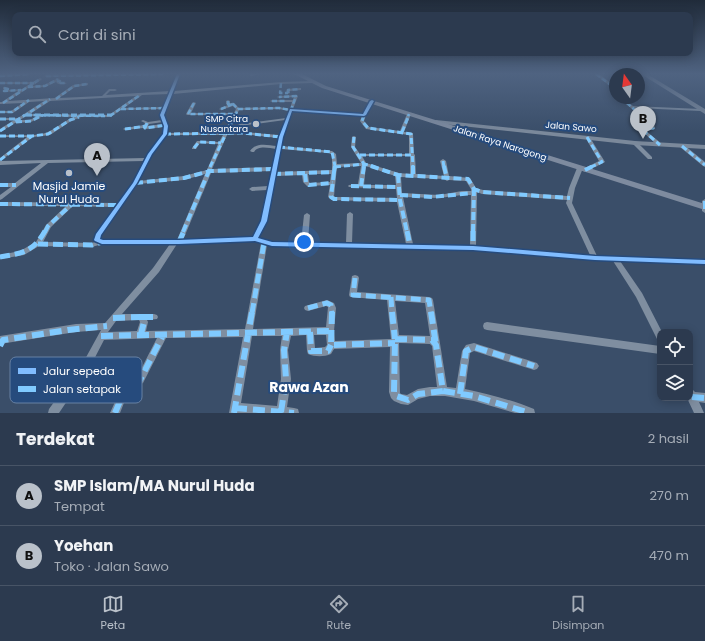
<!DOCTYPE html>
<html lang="id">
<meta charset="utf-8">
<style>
body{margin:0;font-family:Poppins,sans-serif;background:#384559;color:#f1f3f6}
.controls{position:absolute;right:12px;bottom:12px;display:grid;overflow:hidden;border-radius:8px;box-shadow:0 2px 10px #0003}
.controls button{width:36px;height:36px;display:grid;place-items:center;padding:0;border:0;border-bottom:1px solid #485466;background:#2c3a4f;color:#f1f3f6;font:20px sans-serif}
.compass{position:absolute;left:609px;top:68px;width:36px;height:36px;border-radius:50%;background:#2c3a4f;box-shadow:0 2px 10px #0003;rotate:346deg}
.you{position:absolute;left:304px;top:242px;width:14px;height:14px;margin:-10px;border:3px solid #fff;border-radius:50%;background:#1a73e8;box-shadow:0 0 0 6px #1a73e833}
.badge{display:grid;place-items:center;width:26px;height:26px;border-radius:50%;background:#bac1ca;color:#111;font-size:13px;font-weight:700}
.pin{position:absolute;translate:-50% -33px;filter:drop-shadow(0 1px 2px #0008)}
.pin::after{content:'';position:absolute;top:21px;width:14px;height:12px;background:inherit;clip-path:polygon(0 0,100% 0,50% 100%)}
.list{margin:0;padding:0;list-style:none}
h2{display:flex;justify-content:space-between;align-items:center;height:52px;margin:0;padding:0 16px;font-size:17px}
h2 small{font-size:13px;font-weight:400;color:#a6adb7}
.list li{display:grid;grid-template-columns:26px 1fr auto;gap:12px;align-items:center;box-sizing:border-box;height:60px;padding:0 16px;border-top:1px solid #485466}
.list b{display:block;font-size:15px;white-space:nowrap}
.list p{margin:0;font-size:13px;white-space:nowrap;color:#a6adb7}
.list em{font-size:13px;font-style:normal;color:#a6adb7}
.icon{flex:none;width:22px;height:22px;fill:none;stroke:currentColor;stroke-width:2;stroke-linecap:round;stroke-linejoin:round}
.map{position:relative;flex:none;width:705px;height:413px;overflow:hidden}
.search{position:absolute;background:#2c3a4f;box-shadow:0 2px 10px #0003;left:12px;right:12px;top:12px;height:44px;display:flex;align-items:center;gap:10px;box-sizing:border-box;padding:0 14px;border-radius:8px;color:#a6adb7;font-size:15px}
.sheet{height:172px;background:#2c3a4f}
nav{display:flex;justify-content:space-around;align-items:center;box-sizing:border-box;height:56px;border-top:1px solid #485466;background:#2c3a4f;font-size:11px;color:#a6adb7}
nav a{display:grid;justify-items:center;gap:2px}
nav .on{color:#bac1ca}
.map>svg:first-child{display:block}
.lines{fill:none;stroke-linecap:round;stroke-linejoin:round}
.street{fill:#7f8ea0;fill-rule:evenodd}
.secondary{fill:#7b899b;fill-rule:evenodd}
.primary{fill:#7e8b9f;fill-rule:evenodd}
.quiet-far4{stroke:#80caff;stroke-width:2.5;stroke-dasharray:5 2.5;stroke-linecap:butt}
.quiet-far3{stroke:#80caff;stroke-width:3;stroke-dasharray:6 3;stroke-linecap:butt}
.quiet-far2{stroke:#80caff;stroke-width:4;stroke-dasharray:8 4;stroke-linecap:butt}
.quiet-far1{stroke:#80caff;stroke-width:5;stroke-dasharray:10 5;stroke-linecap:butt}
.quiet{stroke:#80caff;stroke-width:6;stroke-dasharray:12 6;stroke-linecap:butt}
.cycleway-casing{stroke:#264b7d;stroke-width:3}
.cycleway{fill:#80bcff;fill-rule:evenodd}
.poi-dot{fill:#bac1ca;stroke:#264b7d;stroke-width:1.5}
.labels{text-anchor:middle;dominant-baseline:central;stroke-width:4;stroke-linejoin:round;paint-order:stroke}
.far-poi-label{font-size:9px;fill:#fff;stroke:#264b7d;text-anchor:end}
.far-street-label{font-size:9px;fill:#fff;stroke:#264b7d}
.poi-label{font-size:11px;fill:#fff;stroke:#264b7d}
.near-neighbourhood-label{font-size:14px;font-weight:bold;fill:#fff;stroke:#264b7d}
.key{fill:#264b7d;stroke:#6781a4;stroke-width:1}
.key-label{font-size:11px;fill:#fff}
</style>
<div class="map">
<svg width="705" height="413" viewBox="0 0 705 413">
<rect width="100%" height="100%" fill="#3a4e69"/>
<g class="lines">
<path class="street" d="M10,74H31L0,77V75Z
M85,74H164L46,77L44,76L46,75Z
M177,74H181L174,91L281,82L312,81L314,82L312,83L281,84L173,94L167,107L168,108L166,109L164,115L168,125L167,133L224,132L233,115H187L186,114L192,103L194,102L196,103L191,113H234L236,109L233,106L221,110L219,109L228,105L226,104V101L228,100L230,101V103H234L239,108L279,107L290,109L292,102H272L270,101L272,100H293L294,97L279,98L277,97L279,96L296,95L298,96L293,109L363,114L370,101L372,100L374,101L366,115L364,121L369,127L400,131L407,114L409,113L411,114L404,132L413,133V134L414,154L415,155V156L416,174L444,176L440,161L443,159L446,161L449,176L470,178L476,188L483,190L567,196L569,188L577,168L580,166L582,167L583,168L575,188L572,203L597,256L705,259V265L620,261L642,293L662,332H660V340L657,339L636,297L613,261L473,250L272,246L267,245L253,329L326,327L328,307L326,306L308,311L305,310L304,308L305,306L327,300L334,303L336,308L334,331L335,341L391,339L387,300L350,297L349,295L352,276L355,275L358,276L359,278L357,292L429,297L432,298L433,300L447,387L456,388L462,351L466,345L474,343L534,362L537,363L539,366L537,369L534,370L474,351L470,353L465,389C488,394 512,400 534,409L535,413H515L474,401L445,396H430L418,399L408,405L401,404L394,401L391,398L389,392L390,347L334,349L331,354C324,357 315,357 308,354L307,351L306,335L291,336L288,350L291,379L287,407L294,408L298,409L299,413H229L243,337L166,338L143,383L129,390L120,413H110L123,384L137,377L157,338L104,340L90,367L59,413H48L49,409L84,361L101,330L76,332L0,344V336L76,324L105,323L153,268L170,244H102L92,247L39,246L24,255L0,259V255L20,251L36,242L46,225L66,206H0V202L118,203L132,183L144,161L48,163L2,199L0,200V195L11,187H0V183H15L41,163L0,165V158L27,137H0V135C12,135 37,137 48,132C57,128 65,120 75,117L43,116L31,122L15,123L0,132V129L14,120H0V118H18L44,101L29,102L13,113H0V111H11L23,103L0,104V102H2L18,91L3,92V90L5,89H3V87L9,88V90L22,89L30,84H0V82H33L40,78L42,79L41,80L32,86L44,85L58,78L60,79L59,80H61V82L67,83L65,84H58L56,82L45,87L28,88L8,101L55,98L56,97L73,85L87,83H88V85L75,87L59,98L102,96L109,89H115L117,90L115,91H110L106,95L170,91ZM169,94L163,107L124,108L142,95ZM136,96L109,115L30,114L50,101ZM162,109L160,115L162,120L148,122L143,120L141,121L145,123L144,125L125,128L123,129L125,130L143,128L145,129L164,127L163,134L146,158L0,161L33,137L50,135L71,121L81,117H110L121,110ZM279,109L289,111L286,118L240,124L238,125L240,126L285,120L279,135L243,132H229L239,110ZM293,111L362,116L360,121L366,129L409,135V154H360L355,147L356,137L354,136L352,137L351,147L361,163L337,164L336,154L332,151L281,146L283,137ZM26,116H37L30,120H20ZM163,122V124L148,126L149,124ZM243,134L278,138L277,146C267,145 256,142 250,151L252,152H254C258,145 269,148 276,149L272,167L212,169L227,135ZM166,135H223L219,142L199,141H197L192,148V149H196L200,143L218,144L207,170L184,176L139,181L152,154ZM281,149L329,153L332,155V170L277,172ZM362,156H410V174L399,173L366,163ZM361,166L358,184L349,185L348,186L349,187L396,189L397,198L335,197L334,196L337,167ZM366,166L395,176L396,185H364ZM272,171L268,186L252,187L249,189L252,191L267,190L261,221L253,237L183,240L211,173ZM205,174L177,240H103L101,239V235L137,184L184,180ZM308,174H331L330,182L310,183L309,182ZM302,175L303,182L307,186L330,185L328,197L332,200L397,202L406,244L352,243L353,214L350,212L347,214L346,243L308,242L310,215L307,213L304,215L301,242H272L259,238L267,221L276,176ZM401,177L444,179L447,181L449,180L466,181L471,189V191H462L439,195L402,193ZM477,192L482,194L567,200L566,203L590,255L476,246ZM462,195H471L470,246L413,244L403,197L439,198ZM73,206L115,207L95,235L94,240L95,242L92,243L43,242L51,227ZM255,241L261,243L245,329L146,331L148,322L147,320L157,319L158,317L157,315L154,314H122L159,272L177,244ZM395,301L425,303L430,336L399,335ZM139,320L140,322L137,331L108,332L116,321ZM314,335H326L327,345L325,347L315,348ZM252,336H282L280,350L281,379L277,406L241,403ZM399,343L430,344L432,346L437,387H430L418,389L407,395L401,394L400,393Z
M250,74H260L251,76H250Z
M595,74H599L612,84L615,88V92H614L610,86Z
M300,88H301V90L290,91V93L288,94L286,93L287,89Z
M619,98H623L633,106L701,109L703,110L701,111L636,108L654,124L655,129L646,131L662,144V145L660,146H658L642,131L643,128L651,127L650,124Z
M585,136H589L605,162L585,172L583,171L582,170L583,169L599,161L585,137Z
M633,142H637L652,157V159H648L633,144Z
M680,145H684L705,162V167L703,166L680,147Z
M705,199V213L702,211V201Z
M487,322L660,346V354L487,330L484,329L483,326L484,323Z
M690,388L693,390L695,392L705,393V403L699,402L704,413H694L687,398H690Z"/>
<path class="secondary" d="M641,74H647L705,109V114Z
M436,120L635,141L705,145V149L635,145L434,123L433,122Z"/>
<path class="primary" d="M294,74H302L326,86L705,204V210L322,88Z"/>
<path class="quiet-far4" d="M596,74L611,85L615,91
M0,76L30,74
M46,76L163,74
M57,81H60L58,83H65
M0,83H34
M281,83L280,93H288
M28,87L45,86L58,79
M4,88L8,89L4,91L21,90
M288,93V90L300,89
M621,98L642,116
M56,99L74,86L87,84
M228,101V104H233L238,109
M272,101H286
M3,103L40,79
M194,103L188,114H236
M121,109L166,108
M221,109L233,104
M0,112H12L29,100
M26,115L105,116
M24,116L50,99
M41,116L43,115
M110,116L140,95
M235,116L238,109L279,108L291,110L296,96L279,97
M408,116L409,114"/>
<path class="quiet-far3" d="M26,115H112
M364,115L362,121L368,128L411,134L413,167
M641,115L652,124L653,128L645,129L644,131L660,145
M0,119H18
M16,122L31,121L43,115
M147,123L145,128L166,125
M125,129L146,126
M0,131L25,115
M402,132L409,115
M165,134L243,133L281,137
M0,136H32
M354,137L353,147L364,164V167
M587,137L602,162L591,167
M682,146L705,165
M279,147L332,152L335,166
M194,148L199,142L221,143
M360,155H413
M0,160L32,136L48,134L70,120L79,117
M443,161L444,167
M210,167L235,115
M335,167L364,164L375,167"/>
<path class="quiet-far2" d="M371,166L398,175L468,179L474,189L482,192L570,198
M413,166V176
M444,166L447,179
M585,170L593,166
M334,172L331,197L334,199L400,200
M273,174L334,172L335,166
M305,174L306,182L309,185L333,183
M398,175L400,200L407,232
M135,183L184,178L210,171L274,169
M0,185H16
M351,186L398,187
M361,186L364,166
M400,195L432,197L473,193
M705,201V211
M0,204L118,205
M45,232L48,226L71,205
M183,232L211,166
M473,232L474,189"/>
<path class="quiet-far1" d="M407,231L410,246
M473,231V248H476
M179,242L184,231
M38,244L92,245L102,242
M0,257C23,253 33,252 45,231
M355,278L353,295L429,300L431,313
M391,297L392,313
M308,308L327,303L331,305L332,313
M252,313L264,243"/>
<path class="quiet" d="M332,312L331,345L395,343
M392,312L395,339
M431,312L436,345
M141,317H154
M113,318L141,317L144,322L141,334
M310,332L311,351H328L331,345
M101,336L330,331
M395,339L432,340L436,345L443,391L418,394L408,400L396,396L394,392Z
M0,346L3,340L68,330L107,326
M443,391L474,396L530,413
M460,394L466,351L474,347L534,366
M692,397L705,398
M235,408L294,413
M281,412L286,379L284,350L287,332
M115,413L126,387L140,380L163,335
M234,413L252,312"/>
<defs>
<path id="cycleway" d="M177,74H180L164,115L168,126L167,134L152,154L137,183L101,235L100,239L103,240H179L253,237L261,221L279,137L290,109L363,114L370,101L372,100L374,101L366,115L364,116L292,111L283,137L267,221L258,238L272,242L473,246L595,256L705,260V264L595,260L473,250L272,246L255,241L179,244H102L95,241L94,240L96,234L133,183L148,154L163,134L164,126L160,115Z"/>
</defs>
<use href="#cycleway" class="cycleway-casing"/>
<use href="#cycleway" class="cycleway"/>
</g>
<linearGradient id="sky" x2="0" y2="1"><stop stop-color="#202b3a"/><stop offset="0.56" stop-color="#4f6381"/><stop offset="1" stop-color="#4f6381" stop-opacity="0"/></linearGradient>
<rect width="705" height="132" fill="url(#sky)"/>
<g class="poi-dot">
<circle cx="256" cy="124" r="4"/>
<circle cx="69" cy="173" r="4"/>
</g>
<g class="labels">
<g class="far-poi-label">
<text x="248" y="119">SMP Citra<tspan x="248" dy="10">Nusantara</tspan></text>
</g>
<g class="far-street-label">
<text transform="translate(571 127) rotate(5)">Jalan Sawo</text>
<text transform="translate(500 143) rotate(18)">Jalan Raya Narogong</text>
</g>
<g class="poi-label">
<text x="69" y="186">Masjid Jamie<tspan x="69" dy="13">Nurul Huda</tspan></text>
</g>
<g class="near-neighbourhood-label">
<text x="309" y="387">Rawa Azan</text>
</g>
</g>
<rect x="10" y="357" width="132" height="46" rx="6" class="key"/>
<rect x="18" y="368" width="18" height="6" fill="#80bcff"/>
<rect x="18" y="386" width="18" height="6" fill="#80caff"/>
<g class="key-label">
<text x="43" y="375">Jalur sepeda</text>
<text x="43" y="393">Jalan setapak</text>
</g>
</svg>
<div class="controls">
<button><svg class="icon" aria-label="locate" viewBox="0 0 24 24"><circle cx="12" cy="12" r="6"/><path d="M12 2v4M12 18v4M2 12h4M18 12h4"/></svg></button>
<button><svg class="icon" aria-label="layers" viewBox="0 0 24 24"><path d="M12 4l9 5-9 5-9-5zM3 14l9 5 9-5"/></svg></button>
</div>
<svg class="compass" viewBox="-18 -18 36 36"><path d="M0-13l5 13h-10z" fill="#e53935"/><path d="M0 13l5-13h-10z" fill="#a6adb7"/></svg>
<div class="you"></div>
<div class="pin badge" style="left:97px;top:176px">A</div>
<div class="pin badge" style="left:643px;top:139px">B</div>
<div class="search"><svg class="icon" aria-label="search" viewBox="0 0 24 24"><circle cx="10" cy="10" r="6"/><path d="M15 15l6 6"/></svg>Cari di sini</div>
</div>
<section class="sheet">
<h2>Terdekat<small>2 hasil</small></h2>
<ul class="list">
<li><span class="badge">A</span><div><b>SMP Islam/MA Nurul Huda</b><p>Tempat</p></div><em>270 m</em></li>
<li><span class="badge">B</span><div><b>Yoehan</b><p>Toko · Jalan Sawo</p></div><em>470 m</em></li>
</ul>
</section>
<nav>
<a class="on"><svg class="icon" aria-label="map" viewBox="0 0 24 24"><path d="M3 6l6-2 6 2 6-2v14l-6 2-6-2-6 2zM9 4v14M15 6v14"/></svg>Peta</a>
<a><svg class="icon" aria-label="directions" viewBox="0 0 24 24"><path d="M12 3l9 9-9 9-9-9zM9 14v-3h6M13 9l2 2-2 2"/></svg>Rute</a>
<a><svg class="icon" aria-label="saved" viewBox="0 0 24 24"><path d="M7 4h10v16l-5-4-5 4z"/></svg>Disimpan</a>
</nav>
